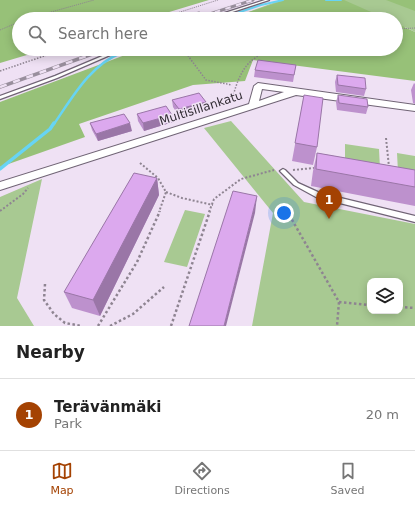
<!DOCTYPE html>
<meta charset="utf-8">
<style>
body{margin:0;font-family:"DejaVu Sans",sans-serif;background:#f2f2f2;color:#222}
.controls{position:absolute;right:12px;bottom:12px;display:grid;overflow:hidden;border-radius:8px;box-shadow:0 2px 10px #0003}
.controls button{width:36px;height:36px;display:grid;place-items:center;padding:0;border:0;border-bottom:1px solid #e0e0e0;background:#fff;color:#222;font:20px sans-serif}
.you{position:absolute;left:284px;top:213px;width:14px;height:14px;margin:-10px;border:3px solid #fff;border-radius:50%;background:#1a73e8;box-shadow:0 0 0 6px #1a73e833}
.badge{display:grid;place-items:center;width:26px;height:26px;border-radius:50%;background:#a44202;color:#fff;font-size:13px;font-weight:700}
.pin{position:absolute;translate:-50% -33px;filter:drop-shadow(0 1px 2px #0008)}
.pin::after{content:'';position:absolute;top:21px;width:14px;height:12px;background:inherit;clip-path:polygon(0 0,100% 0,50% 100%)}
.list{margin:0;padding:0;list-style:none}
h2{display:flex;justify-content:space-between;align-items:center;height:52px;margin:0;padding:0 16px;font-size:17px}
h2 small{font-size:13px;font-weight:400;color:#767676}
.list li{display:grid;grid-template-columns:26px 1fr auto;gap:12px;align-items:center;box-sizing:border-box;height:72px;padding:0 16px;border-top:1px solid #e0e0e0}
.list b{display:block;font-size:15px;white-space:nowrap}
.list p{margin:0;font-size:13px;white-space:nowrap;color:#767676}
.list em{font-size:13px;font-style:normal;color:#767676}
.icon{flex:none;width:22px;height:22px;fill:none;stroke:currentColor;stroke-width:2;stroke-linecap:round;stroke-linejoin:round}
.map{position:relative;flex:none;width:415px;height:326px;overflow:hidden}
.search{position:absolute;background:#fff;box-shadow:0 2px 10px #0003;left:12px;right:12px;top:12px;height:44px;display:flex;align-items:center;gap:10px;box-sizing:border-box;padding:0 14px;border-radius:22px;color:#767676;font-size:15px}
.sheet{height:124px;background:#fff}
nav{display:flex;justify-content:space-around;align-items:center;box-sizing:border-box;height:56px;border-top:1px solid #e0e0e0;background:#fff;font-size:11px;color:#767676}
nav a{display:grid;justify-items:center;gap:2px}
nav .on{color:#a44202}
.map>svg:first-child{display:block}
.green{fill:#a8c992;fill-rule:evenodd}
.forest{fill:#97c178}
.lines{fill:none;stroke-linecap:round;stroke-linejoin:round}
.stream-far2{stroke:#67d4f4;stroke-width:2}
.stream-far1{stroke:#67d4f4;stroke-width:2.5}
.stream{stroke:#67d4f4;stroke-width:3.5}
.service-casing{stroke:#706475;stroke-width:2.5}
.minor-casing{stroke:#706475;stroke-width:2}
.path-far3{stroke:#8e8491;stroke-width:1;stroke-dasharray:1 1;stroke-linecap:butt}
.path-far2{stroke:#8e8491;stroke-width:1.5;stroke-dasharray:1.5 1.5;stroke-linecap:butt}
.path-far1{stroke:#8e8491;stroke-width:2;stroke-dasharray:2 2;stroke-linecap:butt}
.path{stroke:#8e8491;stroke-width:2.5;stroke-dasharray:2.5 2.5;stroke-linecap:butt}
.service{fill:#fff;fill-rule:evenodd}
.minor{fill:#fff;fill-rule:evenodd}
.rail-far1-casing{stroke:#998f9d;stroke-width:3}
.rail-casing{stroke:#998f9d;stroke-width:3.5}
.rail-far1{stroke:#efe1f4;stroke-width:2;stroke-dasharray:5.5;stroke-linecap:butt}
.rail{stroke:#efe1f4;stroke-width:2.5;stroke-dasharray:7;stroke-linecap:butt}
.wall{fill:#bd91cd}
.shaded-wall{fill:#9a76a7}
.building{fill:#dca9ee;stroke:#9a76a7}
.labels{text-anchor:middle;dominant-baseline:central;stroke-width:3;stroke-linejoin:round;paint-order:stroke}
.street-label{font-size:12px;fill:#332d35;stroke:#efe1f4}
</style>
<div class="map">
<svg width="415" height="326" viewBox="0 0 415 326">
<rect width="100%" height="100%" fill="#efe1f4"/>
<path class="green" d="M281,0H415V32L405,27L396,28V19H256L243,14Z
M231,121L304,202L415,224V326H252L273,213L204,128ZM370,281H400V311H370Z
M345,144L379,149L380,169L345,163Z
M397,153L415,156V175L398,172Z
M42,179L17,298L34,326H0V197Z
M185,210L205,214L187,267L164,262Z"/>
<path class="forest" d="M0,0H209L146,19H19V49H47L0,63Z
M285,0H344L387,19H228Z
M386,0H415V11Z
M396,23L415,32V81L253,60L245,81L193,85L79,124L85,137L0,167V102L141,49H396Z"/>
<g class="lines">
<path class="stream-far2" d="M326,0H341
M219,19L261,5L283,0
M118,54L133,49"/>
<path class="stream-far1" d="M54,124C72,98 90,65 121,53"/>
<path class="stream" d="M0,169L50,129L54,123"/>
<defs>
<path id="service" d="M265,0H269L211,19H206Z
M119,49H124L57,78L0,99V96L55,76Z
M283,169L285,170L298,183L320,193L415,216V222L316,197L294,185L280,171Z"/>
<path id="minor" d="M258,83L415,105V111L296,95L0,190V182L249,104L254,86ZM262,89L284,92L259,101Z"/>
</defs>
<use href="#service" class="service-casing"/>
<use href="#minor" class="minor-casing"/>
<path class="path-far3" d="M26,19L94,0
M158,19L218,0
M396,29L415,28
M0,30L19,22
M183,49L187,54
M50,54L66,49
M262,54L281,49"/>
<path class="path-far2" d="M186,53L206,80L232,85
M0,71L53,53
M231,103C237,82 242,61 265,53"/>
<path class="path-far1" d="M386,138L389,167
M140,163L158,178L166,192L159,212
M293,170L314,168
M166,192L182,198L213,205
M284,206L288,212
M0,211L23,194L28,188
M209,212L214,199L241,179L274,170"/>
<path class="path" d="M287,211L339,302L337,326
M45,284L44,300L54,314L65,323L82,326
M339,302L370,305
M400,307L415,308
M98,326L137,262L160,211
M110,326L133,314L164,287
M171,326L210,211"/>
<use href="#service" class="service"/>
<use href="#minor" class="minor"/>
<defs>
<path id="rail-far1" d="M180,19L199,13
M194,19L253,0
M92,54L107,49"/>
<path id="rail" d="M0,87L95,53"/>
</defs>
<use href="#rail-far1" class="rail-far1-casing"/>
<use href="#rail" class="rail-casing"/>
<use href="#rail-far1" class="rail-far1"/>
<use href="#rail" class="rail"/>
</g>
<path class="wall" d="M296,65L293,82L254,77L255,70Z
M337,75L366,89L364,96L336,92L335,82Z
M414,83L415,84V104L413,103L411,90Z
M304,95L317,147L313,165L292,161Z
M338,95L368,107L366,114L337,110L336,102Z
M172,100L206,109L179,116L173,107Z
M137,114L173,122L144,131L138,121Z
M90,123L132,131L98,141L92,130Z
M317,153L415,170V206L311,186L313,171Z
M157,178L159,195L100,316L72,308L64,292Z"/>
<path class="shaded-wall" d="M206,102V109L179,116V109Z
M172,115L173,122L144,131L143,123Z
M130,123L132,131L98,141L96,134Z
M157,178L159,195L100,316L93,300Z
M257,196L255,213L226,326H224Z"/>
<path class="building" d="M258,60L296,65L294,75L255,70Z
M337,75L365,78L366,89L338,85Z
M199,93L206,102L179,109L172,100Z
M304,95L323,98L317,147L295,143Z
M338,95L367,99L368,107L339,103Z
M166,106L172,115L143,123L137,114Z
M124,114L130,123L96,134L90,123Z
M317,153L415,170V187L316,169Z
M134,173L157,178L93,300L64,292Z
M233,191L257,196L224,326H189Z"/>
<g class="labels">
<g class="street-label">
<text transform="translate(201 108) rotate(-18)">Multisillankatu</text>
</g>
</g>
</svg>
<div class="controls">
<button><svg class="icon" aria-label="layers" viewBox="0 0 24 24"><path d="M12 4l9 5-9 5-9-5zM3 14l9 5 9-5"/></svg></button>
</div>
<div class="you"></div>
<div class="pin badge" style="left:329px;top:219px">1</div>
<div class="search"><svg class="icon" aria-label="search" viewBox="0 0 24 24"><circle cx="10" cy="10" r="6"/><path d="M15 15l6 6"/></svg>Search here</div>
</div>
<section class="sheet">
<h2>Nearby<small></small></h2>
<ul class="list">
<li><span class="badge">1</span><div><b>Terävänmäki</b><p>Park</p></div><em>20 m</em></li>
</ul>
</section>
<nav>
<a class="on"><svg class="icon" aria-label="map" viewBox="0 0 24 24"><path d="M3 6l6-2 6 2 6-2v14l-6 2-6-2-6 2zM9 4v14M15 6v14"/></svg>Map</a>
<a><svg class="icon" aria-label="directions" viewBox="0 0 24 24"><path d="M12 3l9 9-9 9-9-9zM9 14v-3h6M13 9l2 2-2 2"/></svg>Directions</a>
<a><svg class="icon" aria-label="saved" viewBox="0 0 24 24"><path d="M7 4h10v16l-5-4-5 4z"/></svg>Saved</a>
</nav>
